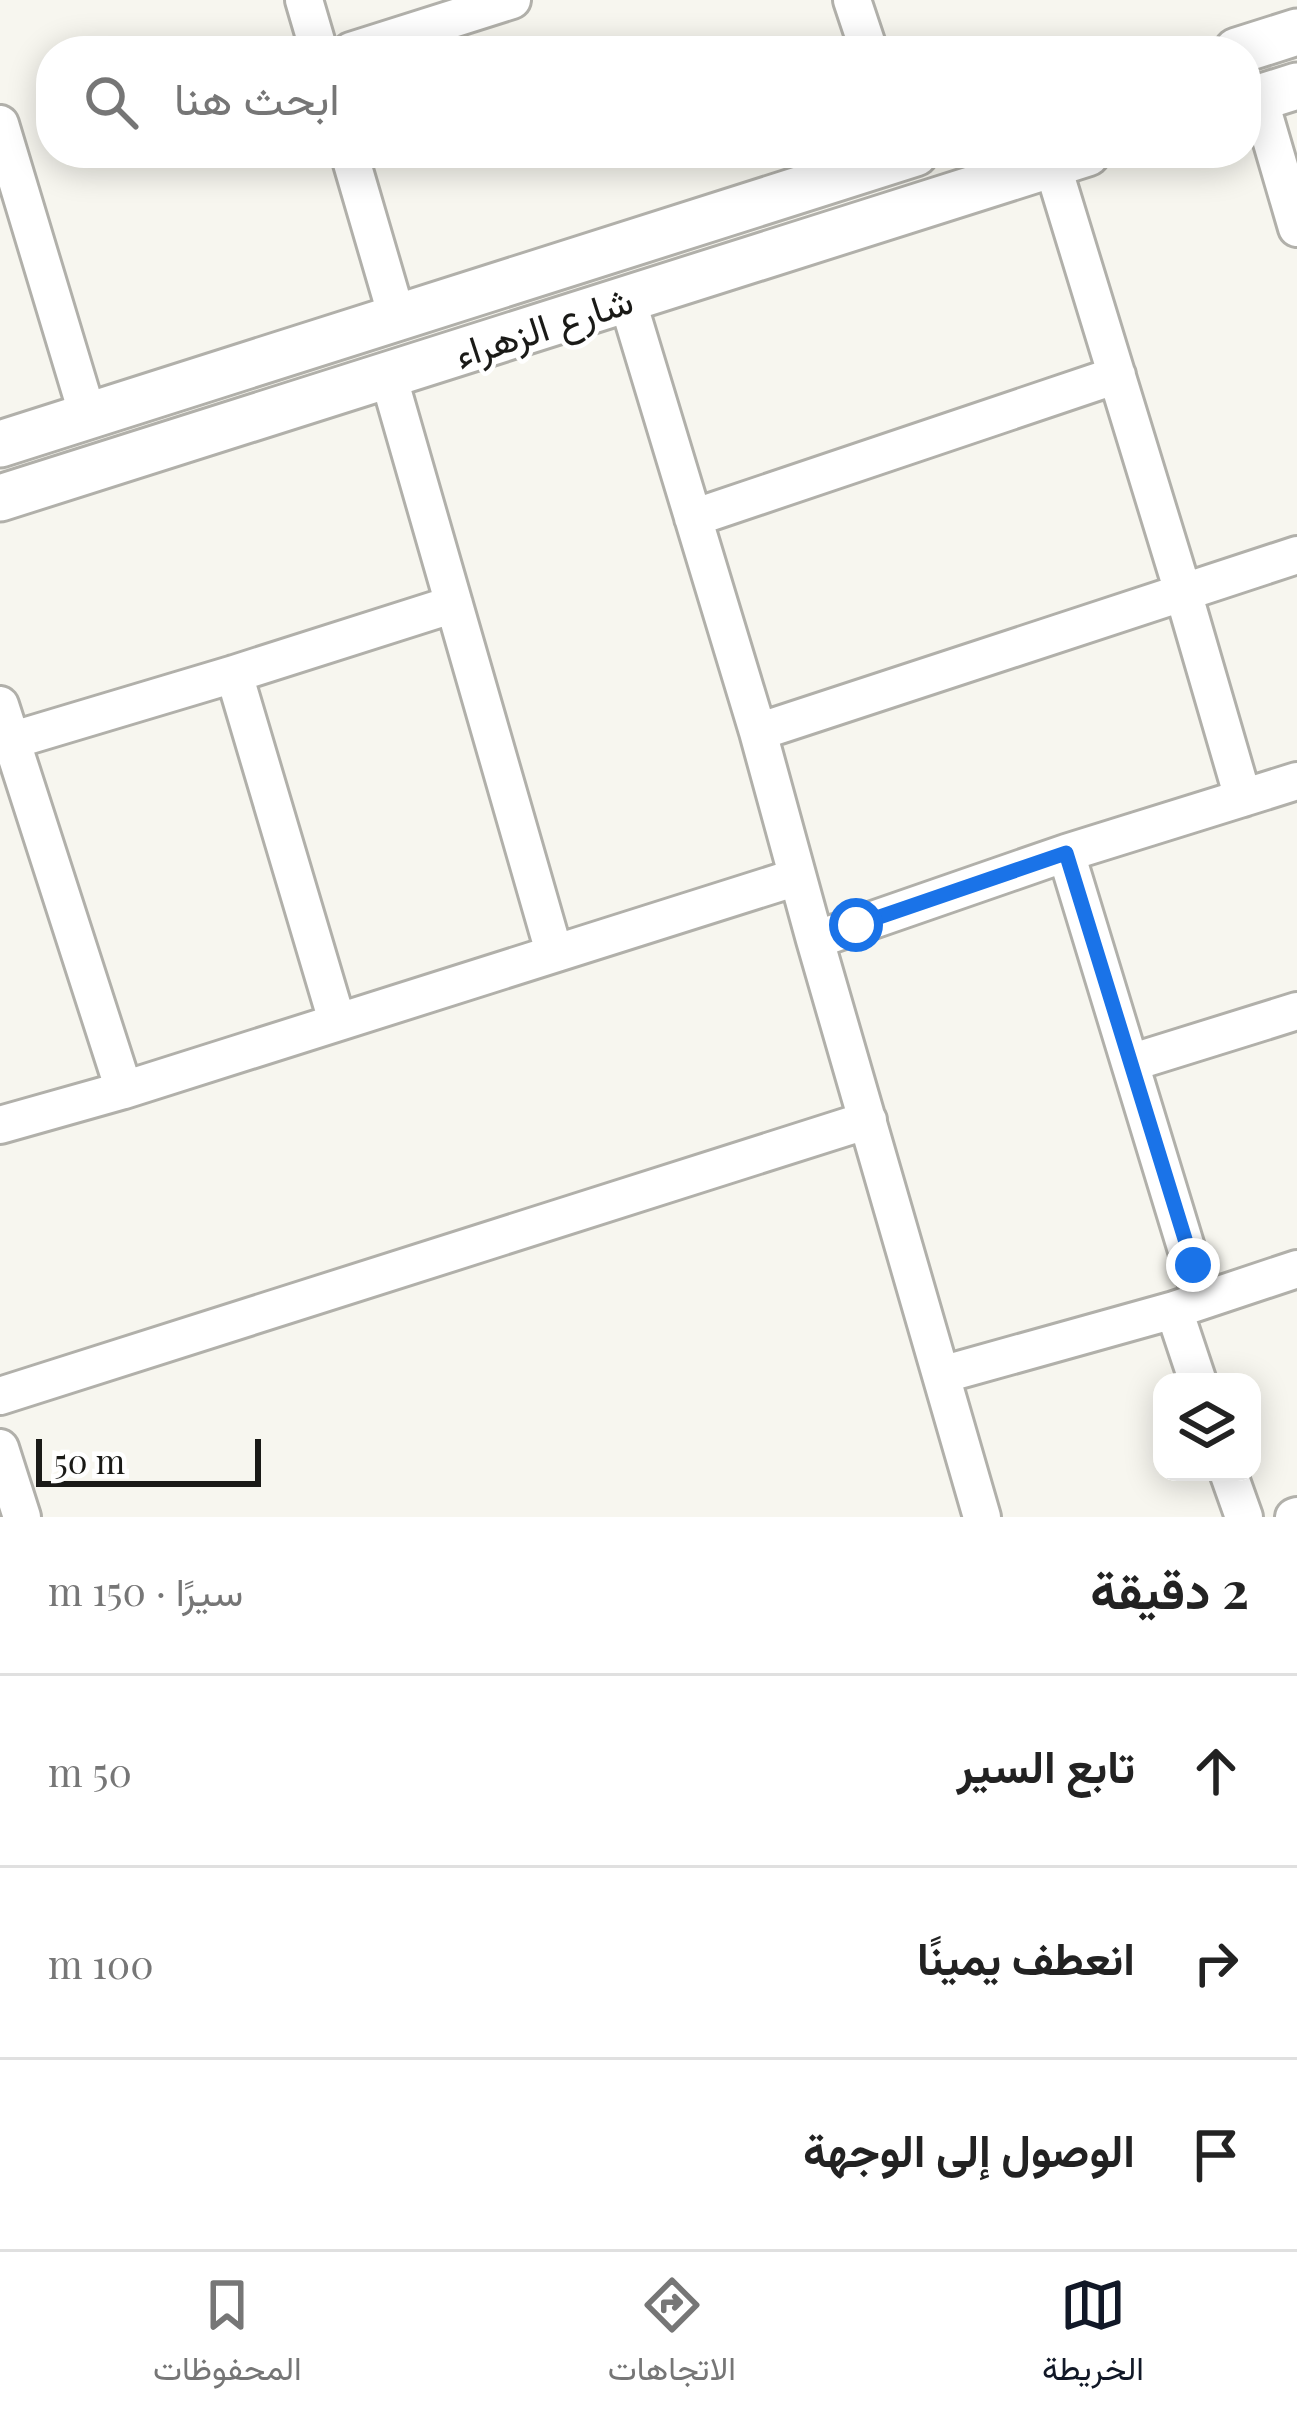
<!DOCTYPE html>
<html lang="ar">
<meta charset="utf-8">
<style>
body{margin:0;font-family:"Playfair Display",Vazirmatn,serif;background:#f6f6f6;color:#222;direction:rtl}
.controls{position:absolute;right:36px;bottom:36px;display:grid;overflow:hidden;border-radius:24px;box-shadow:0 6px 30px #0003}
.controls button{width:108px;height:108px;display:grid;place-items:center;padding:0;border:0;border-bottom:3px solid #e0e0e0;background:#fff;color:#222;font:60px sans-serif}
.scale{position:absolute;left:36px;bottom:30px;width:225px;box-sizing:border-box;padding-left:12px;border:6px solid #1a1a17;border-top:0;font-size:33px;line-height:42px;white-space:nowrap;color:#1a1a17;-webkit-text-stroke:9px #fff;paint-order:stroke}
.stop{position:absolute;width:36px;height:36px;margin:-27px;border:9px solid #1a73e8;border-radius:50%;background:#fff}
.stop.end{background:#1a73e8;border-color:#fff;box-shadow:0 3px 12px #0008}
.list{margin:0;padding:0;list-style:none}
h2{display:flex;justify-content:space-between;align-items:center;height:156px;margin:0;padding:0 48px;font-size:51px}
h2 small{font-size:39px;font-weight:400;color:#767676}
.list li{display:grid;grid-template-columns:78px 1fr auto;gap:36px;align-items:center;box-sizing:border-box;height:192px;padding:0 48px;border-top:3px solid #e0e0e0}
.list b{display:block;font-size:45px;white-space:nowrap}
.list em{font-size:39px;font-style:normal;color:#767676}
.icon{flex:none;width:66px;height:66px;fill:none;stroke:currentColor;stroke-width:2;stroke-linecap:round;stroke-linejoin:round}
.map{position:relative;flex:none;width:1297px;height:1517px;overflow:hidden;direction:ltr}
.search{position:absolute;background:#fff;box-shadow:0 6px 30px #0003;left:36px;right:36px;top:36px;height:132px;display:flex;align-items:center;gap:30px;box-sizing:border-box;padding:0 42px;border-radius:48px;color:#767676;font-size:45px}
.sheet{height:732px;background:#fff}
nav{display:flex;justify-content:space-around;align-items:center;box-sizing:border-box;height:168px;border-top:3px solid #e0e0e0;background:#fff;font-size:33px;color:#767676}
nav a{display:grid;justify-items:center;gap:6px}
nav .on{color:#111827}
.map>svg:first-child{display:block}
.lines{fill:none;stroke-linecap:round;stroke-linejoin:round}
.minor-casing{stroke:#b1b0aa;stroke-width:42}
.major-casing{stroke:#b1b0aa;stroke-width:51}
.minor{stroke:#fff;stroke-width:36}
.major{stroke:#fff;stroke-width:45}
.route{stroke:#1a73e8;stroke-width:15}
.labels{text-anchor:middle;dominant-baseline:central;stroke-width:9;stroke-linejoin:round;paint-order:stroke}
.street-label{font-size:39px;fill:#1a1a17;stroke:#fff}
</style>
<div class="map">
<svg width="1297" height="1517" viewBox="0 0 1297 1517">
<rect width="100%" height="100%" fill="#f7f6ef"/>
<g class="lines">
<defs>
<path id="minor" d="M304,0L319,51
M852,0L869,51
M351,51L512,0
M1259,98L1297,228
M0,124L88,416
M349,153L397,317
M1052,164L1183,592L1243,798
M627,299L758,732L815,940L982,1517
M388,375L554,952
M693,518L1117,375
M234,674L337,1021
M0,705L124,1090
M758,732L1297,555
M10,741L234,674L454,604
M1066,853L1202,1300
M815,940L1066,853L1297,781
M1130,1063L1297,1011
M0,1125L124,1090L797,877
M1174,1310L1198,1382
M941,1375L1174,1310L1297,1269
M0,1396L868,1120
M0,1448L22,1517
M1228,1472L1244,1517
M1294,1517L1297,1516"/>
<path id="major" d="M1237,51L1297,32
M1246,102L1297,86
M0,444L915,153
M0,498L1087,153"/>
</defs>
<use href="#minor" class="minor-casing"/>
<use href="#major" class="major-casing"/>
<use href="#minor" class="minor"/>
<use href="#major" class="major"/>
</g>
<g class="lines">
<path class="route" d="M856,925L1066,853L1193,1265"/>
</g>
<g class="labels">
<g class="street-label">
<text transform="translate(543 325) rotate(-18)">شارع الزهراء</text>
</g>
</g>
</svg>
<div class="controls">
<button><svg class="icon" aria-label="layers" viewBox="0 0 24 24"><path d="M12 4l9 5-9 5-9-5zM3 14l9 5 9-5"/></svg></button>
</div>
<div class="scale">50 m</div>
<div class="stop" style="left:856px;top:925px"></div>
<div class="stop end" style="left:1193px;top:1265px"></div>
<div class="search"><svg class="icon" aria-label="search" viewBox="0 0 24 24"><circle cx="10" cy="10" r="6"/><path d="M15 15l6 6"/></svg>ابحث هنا</div>
</div>
<section class="sheet">
<h2>2 دقيقة<small>سيرًا · 150 m</small></h2>
<ul class="list">
<li><svg class="icon" aria-label="ahead" viewBox="0 0 24 24"><path d="M12 20V5M6 11l6-6 6 6"/></svg><div><b>تابع السير</b></div><em>50 m</em></li>
<li><svg class="icon" aria-label="right" viewBox="0 0 24 24"><path d="M7 20v-9h11M14 6l5 5-5 5"/></svg><div><b>انعطف يمينًا</b></div><em>100 m</em></li>
<li><svg class="icon" aria-label="arrive" viewBox="0 0 24 24"><path d="M6 21V4h12l-3 4 3 4H6"/></svg><div><b>الوصول إلى الوجهة</b></div></li>
</ul>
</section>
<nav>
<a class="on"><svg class="icon" aria-label="map" viewBox="0 0 24 24"><path d="M3 6l6-2 6 2 6-2v14l-6 2-6-2-6 2zM9 4v14M15 6v14"/></svg>الخريطة</a>
<a><svg class="icon" aria-label="directions" viewBox="0 0 24 24"><path d="M12 3l9 9-9 9-9-9zM9 14v-3h6M13 9l2 2-2 2"/></svg>الاتجاهات</a>
<a><svg class="icon" aria-label="saved" viewBox="0 0 24 24"><path d="M7 4h10v16l-5-4-5 4z"/></svg>المحفوظات</a>
</nav>
